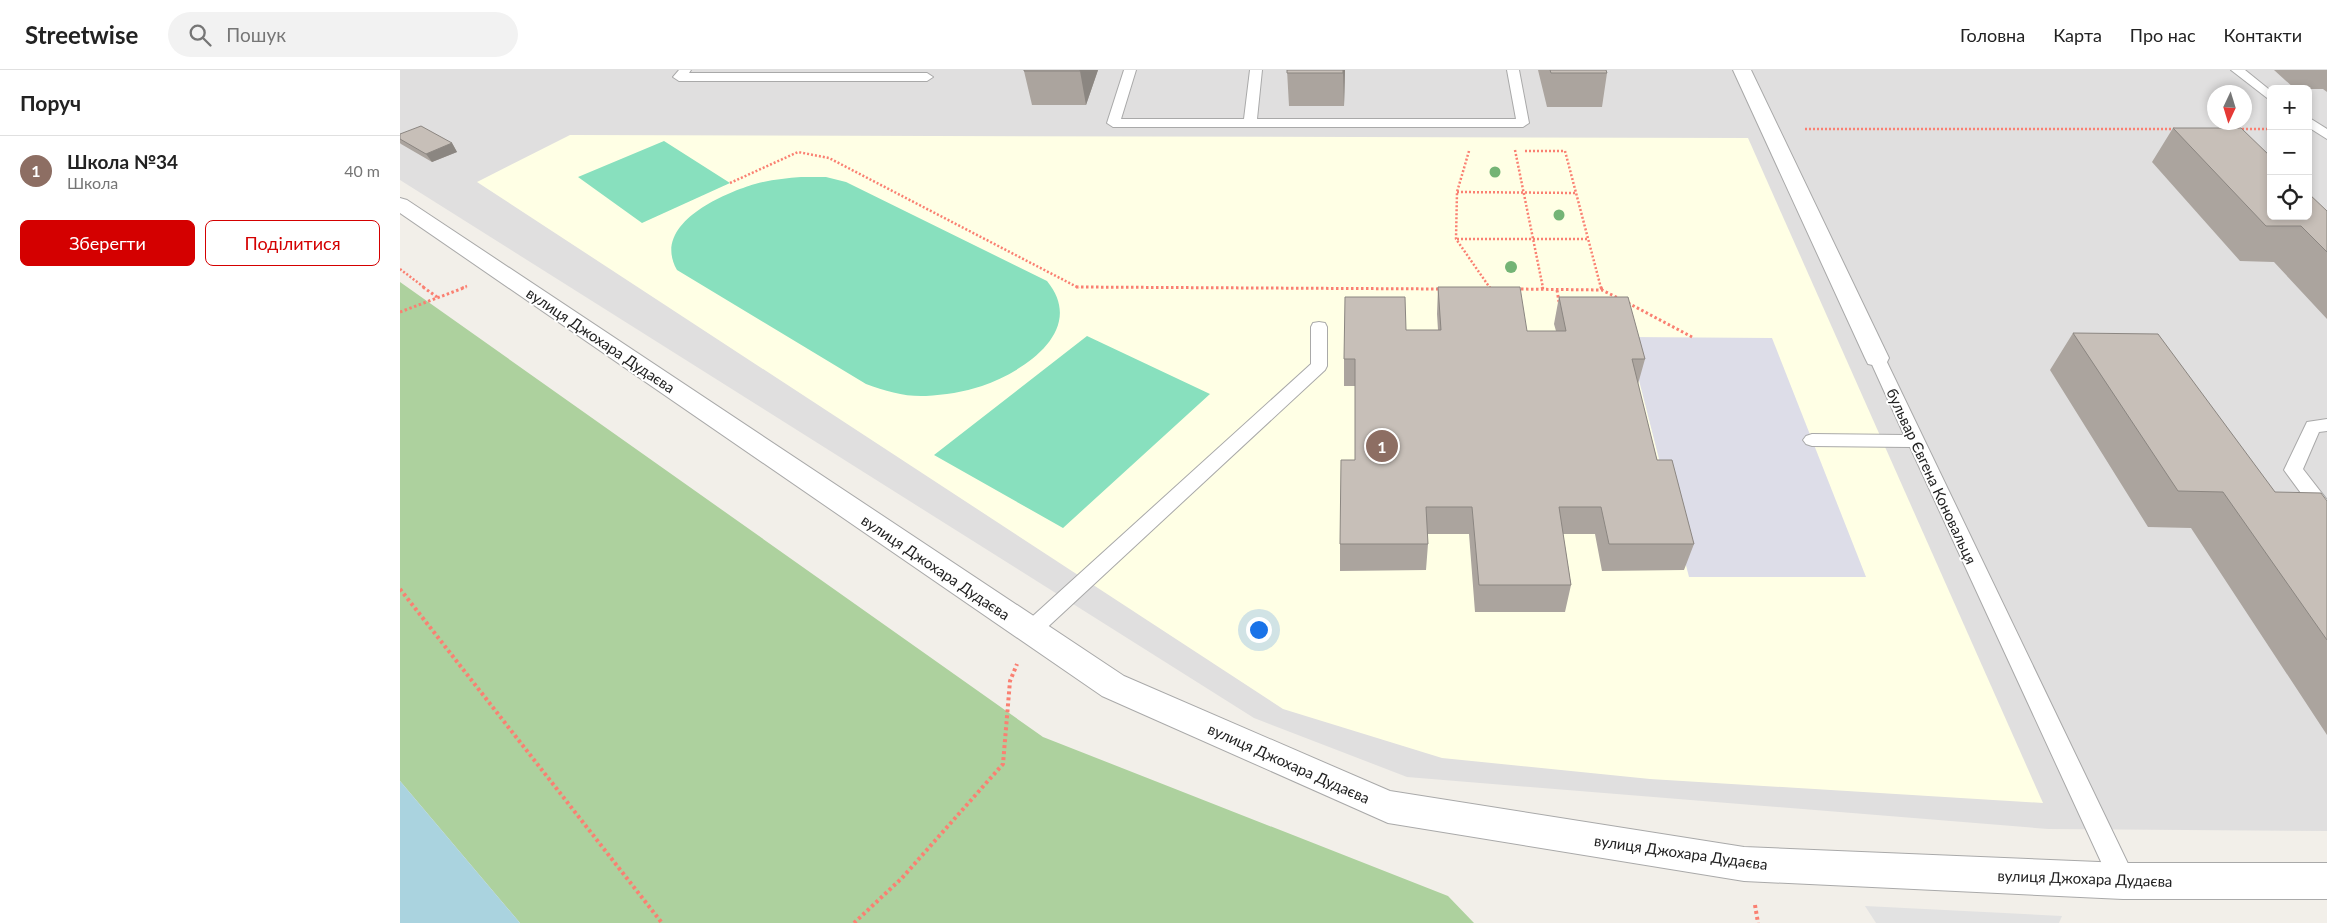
<!DOCTYPE html>
<html lang="uk">
<meta charset="utf-8">
<style>
body{margin:0;font-family:Lato,sans-serif;background:#f2f2f2;color:#222}
.controls{position:absolute;right:15px;top:15px;display:grid;overflow:hidden;border-radius:8px;box-shadow:0 2px 8px #0003}
.controls button{width:45px;height:45px;display:grid;place-items:center;padding:0;border:0;border-bottom:1px solid #e0e0e0;background:#fff;color:#222;font:25px sans-serif}
.compass{position:absolute;left:1807px;top:15px;width:45px;height:45px;border-radius:50%;background:#fff;box-shadow:0 2px 8px #0003;rotate:184deg}
.you{position:absolute;left:858px;top:559px;width:18px;height:18px;margin:-12px;border:4px solid #fff;border-radius:50%;background:#1a73e8;box-shadow:0 0 0 8px #1a73e833}
.badge{display:grid;place-items:center;width:32px;height:32px;border-radius:50%;background:#d40000;color:#fff;font-size:16px;font-weight:700}
.pin{position:absolute;translate:-50% -50%;border:2px solid #fff;box-shadow:0 1px 5px #0006}
.list{margin:0;padding:0;list-style:none}
h2{display:flex;justify-content:space-between;align-items:center;height:65px;margin:0;padding:0 20px;font-size:21px}
h2 small{font-size:16px;font-weight:400;color:#767676}
.list li{display:grid;grid-template-columns:32px 1fr auto;gap:15px;align-items:center;box-sizing:border-box;height:70px;padding:0 20px;border-top:1px solid #e0e0e0}
.list b{display:block;font-size:19px;white-space:nowrap}
.list p{margin:0;font-size:16px;white-space:nowrap;color:#767676}
.list em{font-size:16px;font-style:normal;color:#767676}
.actions{display:flex;gap:10px;padding:15px 20px}
.actions a{flex:1;padding:11px 0;border:1px solid #d40000;border-radius:8px;text-align:center;font-size:18px;color:#d40000}
.actions .main{background:#d40000;color:#fff}
.icon{flex:none;width:28px;height:28px;fill:none;stroke:currentColor;stroke-width:2;stroke-linecap:round;stroke-linejoin:round}
.map{position:relative;flex:none;width:1927px;height:853px;overflow:hidden}
header{display:flex;align-items:center;gap:30px;box-sizing:border-box;height:70px;padding:0 25px;background:#fff;border-bottom:1px solid #e0e0e0}
header strong{font-size:24px}
nav{display:flex;gap:28px;margin-inline-start:auto;font-size:18px}
.search{width:350px;height:45px;background:#f2f2f2;display:flex;align-items:center;gap:12px;box-sizing:border-box;padding:0 18px;border-radius:28px;color:#767676;font-size:19px}
main{display:flex}
aside{flex:1;background:#fff}
.map>svg:first-child{display:block}
.residential{fill:#e0dfdf;fill-rule:evenodd}
.education{fill:#ffffe5}
.forest{fill:#add19e}
.pitch{fill:#88e0be}
.parking{fill:#e2e2e2}
.plaza{fill:#dddde8}
.water{fill:#aad3df}
.lines{fill:none;stroke-linecap:round;stroke-linejoin:round}
.lane-casing{stroke:#a9a9a9;stroke-width:2}
.street-casing{stroke:#a9a9a9;stroke-width:2}
.path-far2{stroke:#fa8072;stroke-width:2.5;stroke-dasharray:2 2;stroke-linecap:butt}
.path-far1{stroke:#fa8072;stroke-width:3;stroke-dasharray:2.5 2.5;stroke-linecap:butt}
.path{stroke:#fa8072;stroke-width:4;stroke-dasharray:3 3;stroke-linecap:butt}
.lane{fill:#fff;fill-rule:evenodd}
.street{fill:#fff;fill-rule:evenodd}
.tree{fill:#74b475}
.wall{fill:#aba49e}
.shaded-wall{fill:#8b8681}
.building{fill:#c7bfb8;stroke:#8b8681}
.labels{text-anchor:middle;dominant-baseline:central;stroke-width:4;stroke-linejoin:round;paint-order:stroke}
.street-label{font-size:15px;fill:#222;stroke:#fff}
</style>
<header>
<strong>Streetwise</strong>
<div class="search"><svg class="icon" aria-label="search" viewBox="0 0 24 24"><circle cx="10" cy="10" r="6"/><path d="M15 15l6 6"/></svg>Пошук</div>
<nav><a>Головна</a><a>Карта</a><a>Про нас</a><a>Контакти</a></nav>
</header>
<main>
<aside>
<h2>Поруч<small></small></h2>
<ul class="list">
<li><span class="badge" style="background:#8d6e63">1</span><div><b>Школа №34</b><p>Школа</p></div><em>40 m</em></li>
</ul>
<div class="actions"><a class="main">Зберегти</a><a>Поділитися</a></div>
</aside>
<div class="map">
<svg width="1927" height="853" viewBox="0 0 1927 853">
<rect width="100%" height="100%" fill="#f2efe9"/>
<path class="residential" d="M0,0H1927V761L1648,759L1007,707L854,648L0,110ZM1871,19H1908V146H1871ZM1814,22H1844V52H1814Z"/>
<path class="education" d="M170,65L1348,68L1643,733L1250,709L1042,688L883,639L77,112Z"/>
<path class="forest" d="M0,212L643,667L1048,826L1074,853H120L0,711Z"/>
<path class="pitch" d="M264,71L330,113L242,153L178,107Z
M401,107H426L446,112L647,211C687,260 625,301 582,316C564,322 544,325 526,326C505,327 486,321 466,314L277,200C251,155 321,124 355,114C370,110 386,108 401,107Z
M687,266L810,324L663,458L534,385Z"/>
<path class="parking" d="M1465,836L1662,846L1659,853H1476Z"/>
<path class="plaza" d="M1228,267L1372,268L1466,507H1289Z"/>
<path class="water" d="M0,711L120,853H0Z"/>
<g class="lines">
<defs>
<path id="lane" d="M279,0H291L289,3H527L533,7L527,11H279L273,7Z
M724,0H736L721,49H844L850,0H862L857,49H1116L1107,0H1119L1129,53L1123,57H713L707,53Z
M1831,0H1845L1871,21V31Z
M1908,47L1927,59V69L1908,57Z
M919,252L925,253L927,257V296L925,300L638,566L631,569L624,566L621,560L624,554L911,294V257L913,253Z
M1477,283L1483,284L1485,288L1732,802L1735,811L1732,820L1723,823L1714,820L1510,377L1412,376L1406,374L1403,370L1406,366L1412,364L1504,365L1469,288L1471,284Z
M1927,349V361L1919,362L1903,399L1927,430V451L1920,449L1884,400L1907,352Z"/>
<path id="street" d="M1333,0H1351L1489,288L1486,294L1477,296L1468,294L1465,288Z
M0,128L7,130L724,606L990,721L1344,777L1723,793H1927V829H1723L1344,811L988,753L702,626L0,143Z"/>
</defs>
<use href="#lane" class="lane-casing"/>
<use href="#street" class="street-casing"/>
<path class="path-far2" d="M1405,59H1776
M1838,59H1871
M1115,80L1143,218
M1069,81L1057,122L1056,169L1090,218
M1125,81H1165L1201,218
M330,113L398,82L429,88L679,218
M1057,122L1176,123
M1057,169H1188
M0,199L25,218
M62,218L67,216"/>
<path class="path-far1" d="M23,217L37,227
M676,217L1043,219
M1089,217L1091,219
M1142,217L1143,220
M1201,217L1202,220
M1116,219L1202,220L1218,228
M1157,220L1159,232
M1228,233L1294,268
M0,242L66,217"/>
<path class="path" d="M0,519L262,853
M1355,835L1358,853
M454,853L502,808L603,694L610,611L617,594"/>
<use href="#lane" class="lane"/>
<use href="#street" class="street"/>
</g>
<g class="tree">
<circle cx="1095" cy="102" r="5.5"/>
<circle cx="1159" cy="145" r="5.5"/>
<circle cx="1111" cy="197" r="6"/>
</g>
<path class="wall" d="M698,0L686,35H632L624,1Z
M887,0H945L944,36H889Z
M1138,0H1206L1207,3L1202,37H1147Z
M1874,0H1927V22L1923,19H1895Z
M1773,58L1927,141V249L1874,192L1840,191L1752,92Z
M0,64L52,73L57,82L32,92L1,74L0,73Z
M1038,217L1127,261H1156L1154,254L1159,227L1245,289L1238,314L1257,390L1294,474L1284,500L1202,501L1195,464H1163L1171,515L1165,542H1075L1069,464H1027L1028,474L1026,500L940,501V474L955,390V316H944V289L1006,260H1038L1037,244Z
M1673,263L1875,422L1927,431V665L1791,458L1748,457L1650,300Z"/>
<path class="shaded-wall" d="M680,0H698L686,35L680,1Z
M943,0H945L944,36Z
M52,73L57,82L32,92L26,84Z"/>
<path class="building" d="M624,0H680V1H624Z
M887,0H943V3H887Z
M1150,0H1206L1207,3H1151Z
M21,56L52,73L26,84L0,69V64Z
M1773,58H1841L1871,87V146H1908V123L1927,141V182L1901,156H1866Z
M1038,217H1120L1127,261H1166L1159,227H1228L1245,289H1232L1257,390H1272L1294,474H1209L1201,437H1159L1171,515H1079L1072,437H1026L1028,474H940L941,390H955V289H944L945,227H1005L1006,260H1041Z
M1673,263L1758,264L1875,422L1921,423L1927,431V570L1823,422L1778,421Z"/>
<g class="labels">
<g class="street-label">
<text transform="translate(201 270) rotate(34)">вулиця Джохара Дудаєва</text>
<text transform="translate(1532 406) rotate(65)">бульвар Євгена Коновальця</text>
<text transform="translate(536 497) rotate(34)">вулиця Джохара Дудаєва</text>
<text transform="translate(889 693) rotate(24)">вулиця Джохара Дудаєва</text>
<text transform="translate(1281 782) rotate(8)">вулиця Джохара Дудаєва</text>
<text transform="translate(1685 808) rotate(2)">вулиця Джохара Дудаєва</text>
</g>
</g>
</svg>
<div class="controls">
<button>+</button>
<button>−</button>
<button><svg class="icon" aria-label="locate" viewBox="0 0 24 24"><circle cx="12" cy="12" r="6"/><path d="M12 2v4M12 18v4M2 12h4M18 12h4"/></svg></button>
</div>
<svg class="compass" viewBox="-18 -18 36 36"><path d="M0-13l5 13h-10z" fill="#e53935"/><path d="M0 13l5-13h-10z" fill="#767676"/></svg>
<div class="you"></div>
<div class="pin badge" style="left:982px;top:376px;background:#8d6e63">1</div>
</div>
</main>
